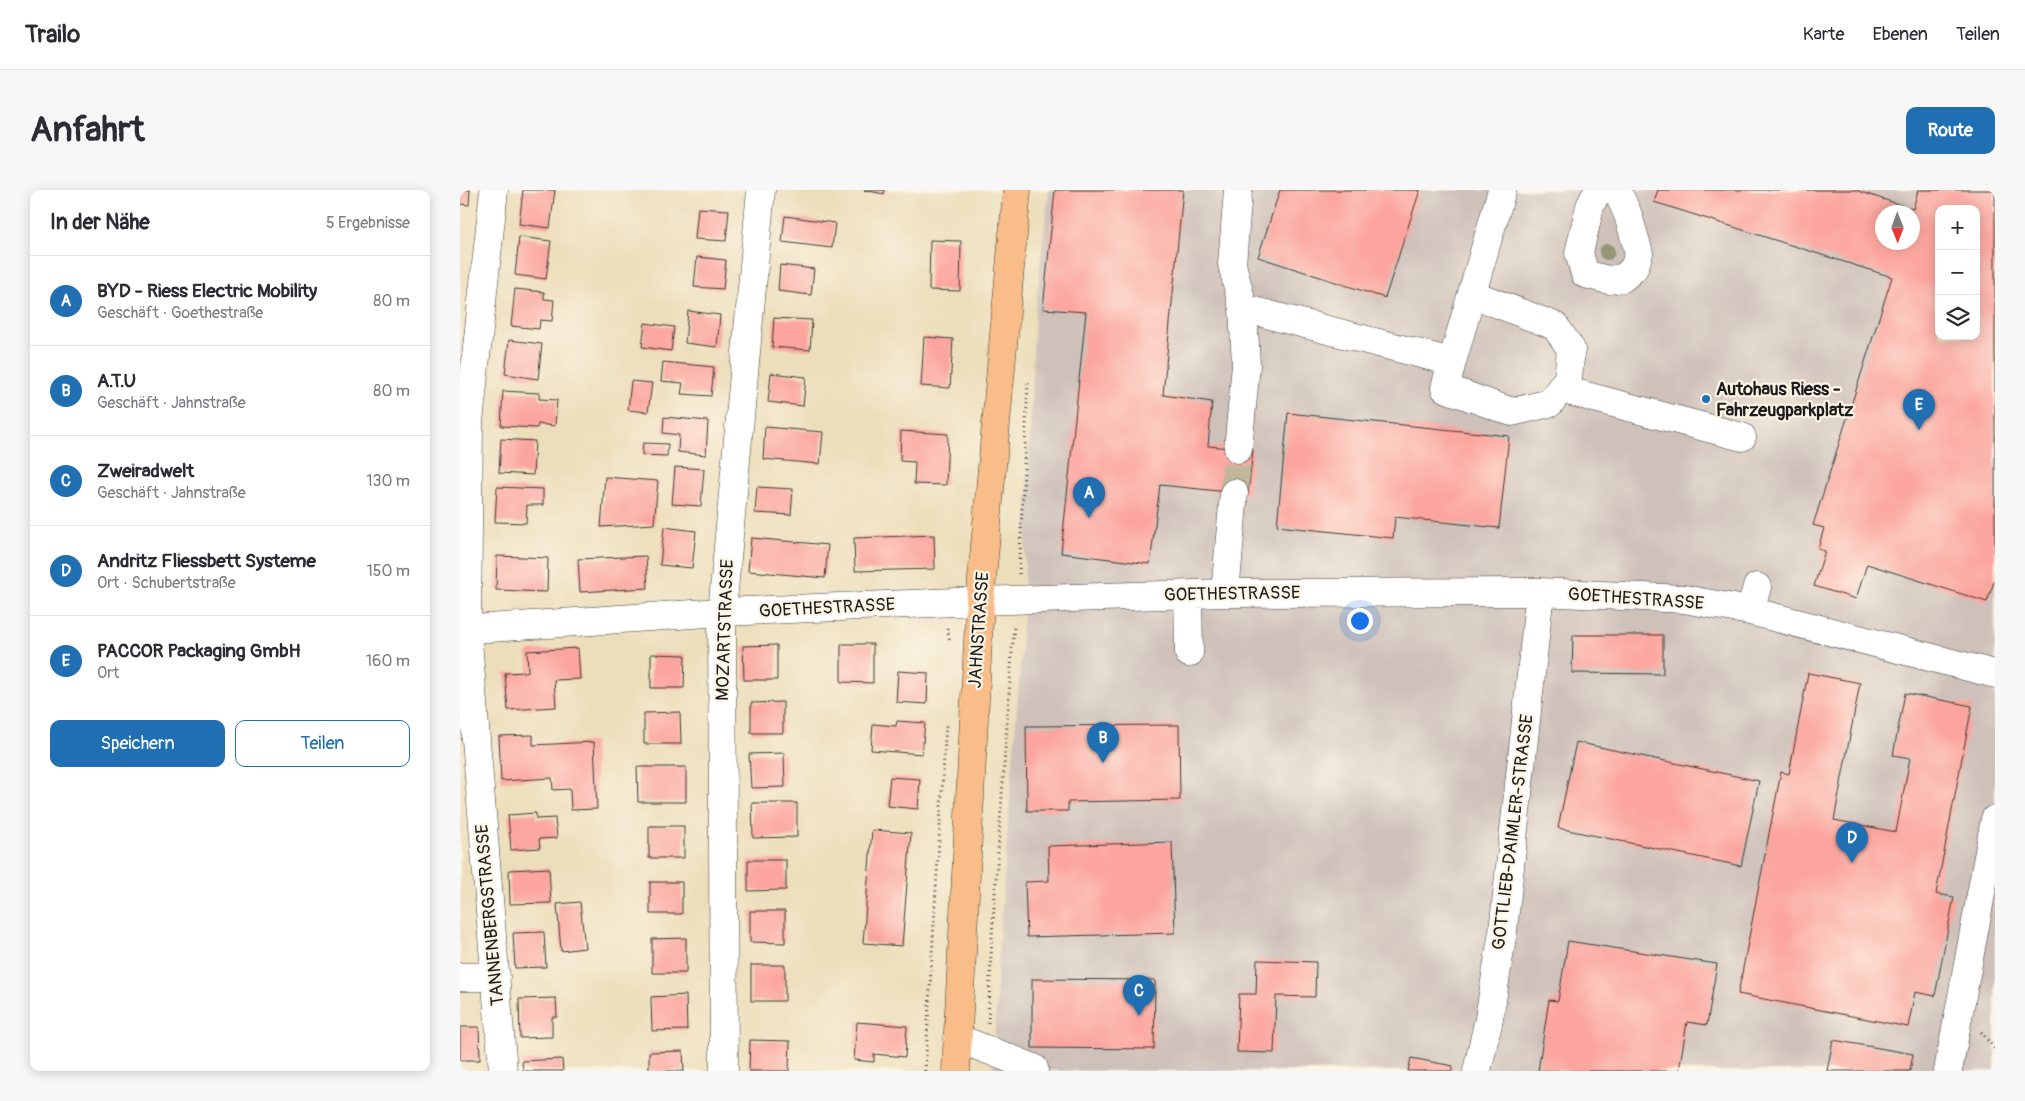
<!DOCTYPE html>
<html lang="de">
<meta charset="utf-8">
<style>
body{margin:0;font-family:Pangolin,sans-serif;background:#f7f7f7;color:#2b2b33}
.controls{position:absolute;right:15px;top:15px;display:grid;overflow:hidden;border-radius:10px;box-shadow:0 2px 12px #0003}
.controls button{width:45px;height:45px;display:grid;place-items:center;padding:0;border:0;border-bottom:1px solid #e1e1e2;background:#fff;color:#2b2b33;font:25px sans-serif}
.compass{position:absolute;left:1415px;top:15px;width:45px;height:45px;border-radius:50%;background:#fff;box-shadow:0 2px 12px #0003;rotate:179deg}
.you{position:absolute;left:899px;top:430px;width:18px;height:18px;margin:-12px;border:4px solid #fff;border-radius:50%;background:#1a73e8;box-shadow:0 0 0 8px #1a73e833}
.badge{display:grid;place-items:center;width:32px;height:32px;border-radius:50%;background:#1f6fb2;color:#fff;font-size:16px;font-weight:700}
.pin{position:absolute;translate:-50% -41px;filter:drop-shadow(0 1px 2px #0008)}
.pin::after{content:'';position:absolute;top:26px;width:18px;height:15px;background:inherit;clip-path:polygon(0 0,100% 0,50% 100%)}
.list{margin:0;padding:0;list-style:none}
h2{display:flex;justify-content:space-between;align-items:center;height:65px;margin:0;padding:0 20px;font-size:21px}
h2 small{font-size:16px;font-weight:400;color:#7c7c81}
.list li{display:grid;grid-template-columns:32px 1fr auto;gap:15px;align-items:center;box-sizing:border-box;height:90px;padding:0 20px;border-top:1px solid #e1e1e2}
.list b{display:block;font-size:19px;white-space:nowrap}
.list p{margin:0;font-size:16px;white-space:nowrap;color:#7c7c81}
.list em{font-size:16px;font-style:normal;color:#7c7c81}
.actions{display:flex;gap:10px;padding:15px 20px}
.actions a{flex:1;padding:11px 0;border:1px solid #1f6fb2;border-radius:10px;text-align:center;font-size:18px;color:#1f6fb2}
.actions .main{background:#1f6fb2;color:#fff}
.icon{flex:none;width:28px;height:28px;fill:none;stroke:currentColor;stroke-width:2;stroke-linecap:round;stroke-linejoin:round}
.map{position:relative;flex:none;width:1535px;height:881px;overflow:hidden;border-radius:10px}
header{display:flex;align-items:center;gap:30px;box-sizing:border-box;height:70px;padding:0 25px;background:#fff;border-bottom:1px solid #e1e1e2}
header strong{font-size:24px}
nav{display:flex;gap:28px;margin-inline-start:auto;font-size:18px}
.intro{display:flex;align-items:center;justify-content:space-between;box-sizing:border-box;height:120px;padding:0 30px}
h1{margin:0;font-size:35px}
.button{padding:12px 22px;border-radius:10px;background:#1f6fb2;color:#fff;font-size:18px;font-weight:700}
main{display:flex;gap:30px;padding:0 30px}
aside{flex:1;background:#fff;border-radius:10px;box-shadow:0 2px 12px #0003}
.map>svg:first-child{display:block}
.industrial{fill:#cec1ba;fill-rule:evenodd}
.building{fill:#fba59e;fill-rule:evenodd}
.lines{fill:none;stroke-linecap:round;stroke-linejoin:round}
.minor-tunnel{stroke:#c3b79b;stroke-width:28;stroke-dasharray:28 14;stroke-linecap:butt}
.minor-casing{stroke:#3b3934;stroke-width:29}
.major-casing{stroke:#3b3934;stroke-width:29}
.path{stroke:#3b3934;stroke-width:3;stroke-dasharray:1 4;stroke-linecap:butt}
.minor{stroke:#fff;stroke-width:28}
.major{stroke:#f8bd88;stroke-width:28}
.tree{fill:#939677}
.poi-dot{fill:#1f6fb2;stroke:#fcf5e5;stroke-width:2}
.labels{text-anchor:middle;dominant-baseline:central;stroke-width:4.5;stroke-linejoin:round;paint-order:stroke}
.poi-label{font-size:18px;font-weight:bold;fill:#1c1c1c;stroke:#fcf5e5;text-anchor:start}
.street-label{font-size:18px;fill:#1c1c1c;stroke:#fcf5e5}
</style>
<header>
<strong>Trailo</strong>
<nav><a>Karte</a><a>Ebenen</a><a>Teilen</a></nav>
</header>
<div class="intro"><h1>Anfahrt</h1><a class="button">Route</a></div>
<main>
<aside>
<h2>In der Nähe<small>5 Ergebnisse</small></h2>
<ul class="list">
<li><span class="badge">A</span><div><b>BYD - Riess Electric Mobility</b><p>Geschäft · Goethestraße</p></div><em>80 m</em></li>
<li><span class="badge">B</span><div><b>A.T.U</b><p>Geschäft · Jahnstraße</p></div><em>80 m</em></li>
<li><span class="badge">C</span><div><b>Zweiradwelt</b><p>Geschäft · Jahnstraße</p></div><em>130 m</em></li>
<li><span class="badge">D</span><div><b>Andritz Fliessbett Systeme</b><p>Ort · Schubertstraße</p></div><em>150 m</em></li>
<li><span class="badge">E</span><div><b>PACCOR Packaging GmbH</b><p>Ort</p></div><em>160 m</em></li>
</ul>
<div class="actions"><a class="main">Speichern</a><a>Teilen</a></div>
</aside>
<div class="map">
<svg width="1535" height="881" viewBox="0 0 1535 881">
<rect width="100%" height="100%" fill="#fcf5e5"/>
<filter id="ink" filterUnits="userSpaceOnUse"><feTurbulence type="fractalNoise" baseFrequency=".02" numOctaves="2"/><feDisplacementMap in="SourceGraphic" scale="10" xChannelSelector="R" yChannelSelector="G"/><feConvolveMatrix kernelMatrix="1 2 1 2 8 2 1 2 1" color-interpolation-filters="sRGB"/></filter>
<filter id="wash" filterUnits="userSpaceOnUse"><feTurbulence type="fractalNoise" baseFrequency=".0096" numOctaves="4" result="noise"/><feDisplacementMap in="SourceGraphic" scale="20" xChannelSelector="R" yChannelSelector="G"/><feGaussianBlur stdDeviation="1.12" result="paint"/><feColorMatrix in="noise" values="0 0 0 0 0 0 0 0 0 0 0 0 0 0 0 0 0 1.4 0 .05"/><feComposite in="paint" operator="in"/></filter>
<g filter="url(#wash)">
<rect width="100%" height="100%" fill="#eddebb"/>
<path class="industrial" d="M589,0H1535V881H533L538,767L561,466L575,121ZM1479,19H1516V146H1479ZM1422,22H1452V52H1422Z"/>
<g id="blocks">
<path class="building" d="M0,0H10L9,15L0,14Z
M63,0H95L90,38L59,34Z
M404,0H425L424,4Z
M595,0H723L703,205L752,212L748,256L793,260L788,304L700,295L690,374L601,363L626,122L583,119Z
M820,0H960L925,108L798,67Z
M1198,0H1395L1453,19L1458,0H1535V389L1527,412L1407,374L1396,409L1354,396L1365,361L1358,359L1364,338L1353,335L1432,87L1194,12ZM1479,19H1516V146H1479ZM1422,22H1452V52H1422Z
M238,18L269,20L266,51L235,49Z
M325,26L375,33L372,58L322,52Z
M59,47L91,51L86,89L55,85Z
M470,50L501,51L500,101L469,100Z
M237,67L266,70L263,99L234,97Z
M320,75L354,79L351,105L318,101Z
M55,99L84,102V109L94,110L92,131L80,130L79,139L51,136Z
M228,121L260,125L257,157L225,153Z
M314,128L352,130L350,160L312,157Z
M185,133L214,137L211,161L182,157Z
M464,147L493,149L490,198L461,196Z
M49,150L82,154L78,189L45,184Z
M203,172L254,177L251,206L221,204L223,193L201,191Z
M311,183L346,187L343,216L308,212Z
M171,191L192,193L188,222L168,220Z
M43,201L79,203V209L97,210L95,236L78,234L77,238L41,236Z
M828,223L1049,246L1039,338L935,327L933,348L817,336Z
M204,227L248,231L246,265L218,262L219,245L203,243Z
M305,237L363,242L360,274L303,269Z
M441,241L488,244L486,295L454,294L455,272L440,271Z
M41,249L75,251L73,285L39,283Z
M183,253L208,254L207,266L182,265Z
M215,277L244,279L241,316L212,314Z
M145,287L198,291L194,334L141,337Z
M37,297L83,299V315H67L66,333L35,332Z
M297,297L333,299L331,325L295,323Z
M204,337L236,341L232,378L200,375Z
M474,345L475,379L395,381L394,348Z
M291,348L368,355L365,388L288,381Z
M37,366L88,368L87,402L36,400Z
M186,366L188,398L120,402L118,369Z
M1113,445H1203V484L1112,483Z
M381,454H413V493L381,492Z
M317,455V490H284L283,456Z
M118,458L120,489L94,490L96,517L48,520L45,483L68,482L67,461Z
M191,464L225,465L224,498H191Z
M438,481L468,483L467,514L436,512Z
M1348,483L1400,493L1374,630L1436,642L1450,568L1433,565L1445,503L1512,516L1476,704L1494,707L1475,806L1455,802L1448,837L1278,804L1321,582L1329,584Z
M323,512V543H291V513Z
M220,522L221,554H184V523Z
M437,531L465,533L462,564L411,560L413,534L436,536Z
M719,535L720,610L608,612V621H567L566,536Z
M73,545V555L134,552L137,619L111,620L110,599L93,600L92,588L41,591L39,546Z
M1116,552L1299,591L1281,676L1098,638Z
M324,563L325,597L291,598L289,564Z
M177,577H226V612H178Z
M430,587L460,589L458,619L427,616Z
M292,613H337V647L293,648Z
M76,623V629L95,628L97,648L79,649L80,658L51,660L48,625Z
M189,636H224V668H189Z
M412,640L451,643L442,756L403,753Z
M712,652L715,743L567,747L565,692L589,691L588,656Z
M288,670H326V700L288,701Z
M89,678L91,713L50,714L49,680Z
M190,692H222V724H190Z
M120,712L125,758L101,761L97,714Z
M290,721H325V753L290,752Z
M84,742L86,777L55,778L53,743Z
M226,748V783H192V749Z
M1108,751L1257,774L1247,835L1227,832L1219,881H1078L1089,810L1098,811Z
M797,770L856,772L855,807L816,806L814,863L777,862L779,804H796Z
M291,775H325V811H291Z
M572,789L695,790L694,859L572,858Z
M226,805L227,840L192,841L191,807Z
M96,808L97,827H92V847L60,848L59,809Z
M397,832L447,836L445,867L414,864V872L394,870Z
M0,837H19L20,870H0Z
M290,850L330,851L329,881H289Z
M1373,850L1453,864L1450,881H1367Z
M223,861L224,881H189V862Z
M951,868L993,876L992,881H948Z
M102,869L103,881H63L62,871Z"/>
</g>
</g>
<g filter="url(#ink)">
<use href="#blocks" fill-opacity="0" stroke="#3b3934" stroke-width="1"/>
<g class="lines">
<path class="minor-tunnel" d="M774,303L778,259"/>
<defs>
<path id="minor" d="M34,0L9,232L7,439L43,881
M778,0L772,74L783,118L786,175L778,259
M1138,0L1130,16L1119,63L1125,84L1148,90L1163,88L1174,78L1179,63L1168,25L1157,0
M783,118L992,172L1042,0
M992,172L985,198L1052,222L1090,213L1108,188L1111,159L1095,136L1012,104
M1100,199L1282,247
M765,403L774,303
M728,405L729,463
M1290,421L1297,397
M0,440L262,422L520,411L765,403L1080,402L1224,409L1290,421L1535,484
M0,787H36
M497,848L574,878V881
M264,881L262,422L301,0
M1017,881L1029,829L1043,741L1080,402
M1488,881L1535,629"/>
<path id="major" d="M496,881L520,411L557,0"/>
</defs>
<use href="#minor" class="minor-casing"/>
<use href="#major" class="major-casing"/>
<path class="path" d="M559,384L568,193
M487,438L490,451
M528,833L532,746L554,435
M1521,842L1535,859
M465,881L486,535"/>
<use href="#minor" class="minor"/>
<use href="#major" class="major"/>
</g>
<circle class="tree" cx="1147" cy="62" r="8"/>
</g>
<circle class="poi-dot" cx="1246" cy="209" r="5"/>
<g class="labels">
<g class="poi-label">
<text x="1256" y="199">Autohaus Riess -<tspan x="1256" dy="21">Fahrzeugparkplatz</tspan></text>
</g>
<g class="street-label">
<text transform="translate(772 404) rotate(-1)">GOETHESTRASSE</text>
<text transform="translate(1176 409) rotate(4)">GOETHESTRASSE</text>
<text transform="translate(367 418) rotate(-3)">GOETHESTRASSE</text>
<text transform="translate(265 440) rotate(-88)">MOZARTSTRASSE</text>
<text transform="translate(519 440) rotate(-86)">JAHNSTRASSE</text>
<text transform="translate(1053 642) rotate(-83)">GOTTLIEB-DAIMLER-STRASSE</text>
<text transform="translate(30 725) rotate(-95)">TANNENBERGSTRASSE</text>
</g>
</g>
</svg>
<div class="controls">
<button>+</button>
<button>−</button>
<button><svg class="icon" aria-label="layers" viewBox="0 0 24 24"><path d="M12 4l9 5-9 5-9-5zM3 14l9 5 9-5"/></svg></button>
</div>
<svg class="compass" viewBox="-18 -18 36 36"><path d="M0-13l5 13h-10z" fill="#e53935"/><path d="M0 13l5-13h-10z" fill="#7c7c81"/></svg>
<div class="you"></div>
<div class="pin badge" style="left:629px;top:328px">A</div>
<div class="pin badge" style="left:643px;top:573px">B</div>
<div class="pin badge" style="left:679px;top:826px">C</div>
<div class="pin badge" style="left:1392px;top:673px">D</div>
<div class="pin badge" style="left:1459px;top:240px">E</div>
</div>
</main>
